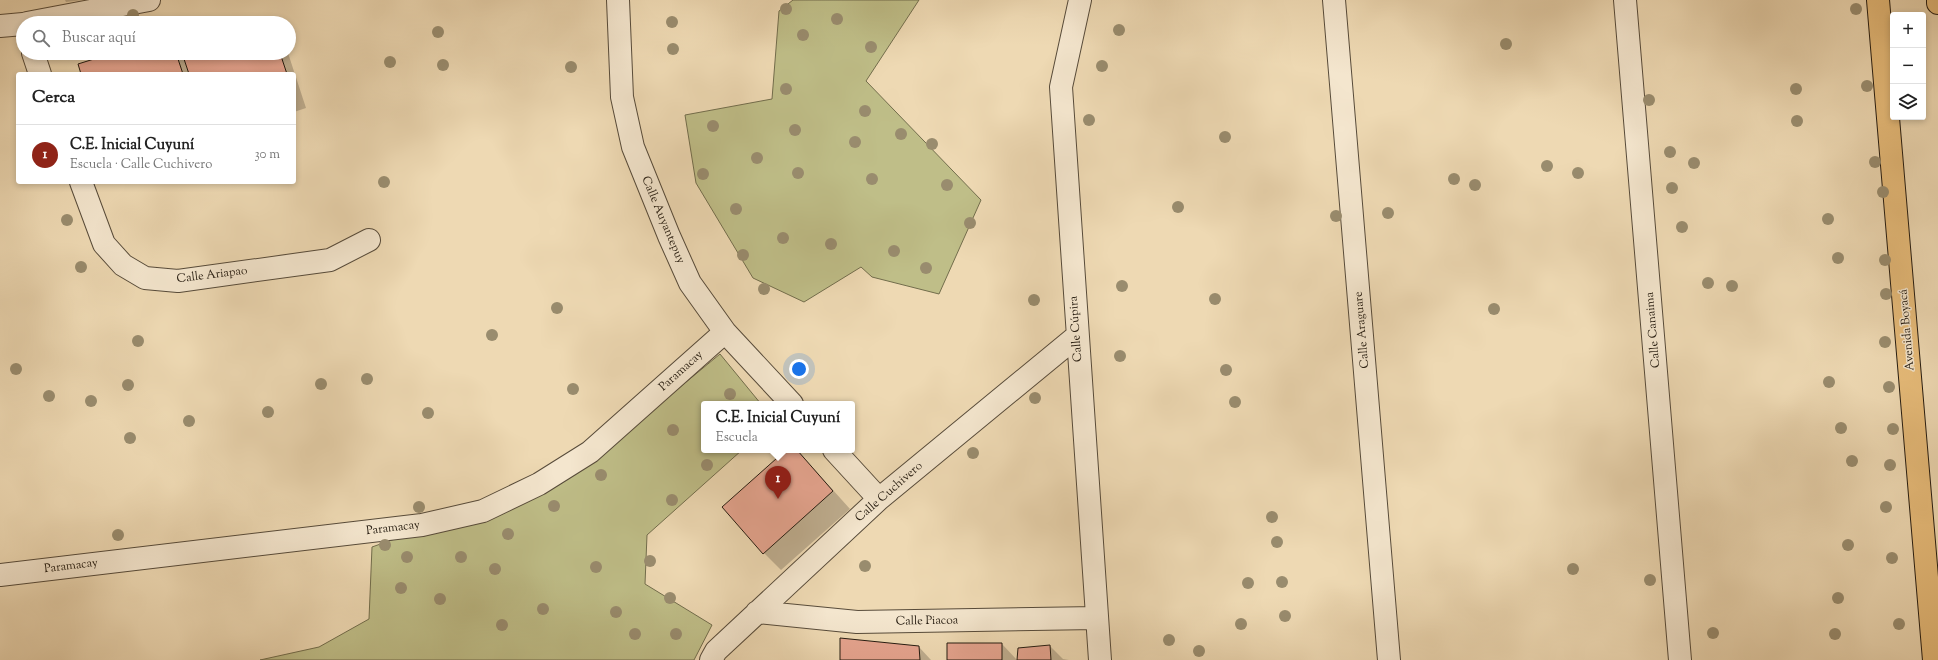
<!DOCTYPE html>
<html lang="es">
<meta charset="utf-8">
<style>
body{margin:0;font-family:"Sorts Mill Goudy",serif;background:#f2f2f2;color:#222}
.controls{position:absolute;right:12px;top:12px;display:grid;overflow:hidden;border-radius:4px;box-shadow:0 2px 6px #0003}
.controls button{width:36px;height:36px;display:grid;place-items:center;padding:0;border:0;border-bottom:1px solid #e0e0e0;background:#fff;color:#222;font:20px sans-serif}
.you{position:absolute;left:799px;top:369px;width:14px;height:14px;margin:-10px;border:3px solid #fff;border-radius:50%;background:#1a73e8;box-shadow:0 0 0 6px #1a73e833}
.badge{display:grid;place-items:center;width:26px;height:26px;border-radius:50%;background:#8f2418;color:#fff;font-size:13px;font-weight:700}
.pin{position:absolute;translate:-50% -33px;filter:drop-shadow(0 1px 2px #0008)}
.pin::after{content:'';position:absolute;top:21px;width:14px;height:12px;background:inherit;clip-path:polygon(0 0,100% 0,50% 100%)}
.popup{position:absolute;left:701px;top:401px;width:154px;height:52px;box-sizing:border-box;display:grid;place-content:center;border-radius:4px;background:#fff;filter:drop-shadow(0 1px 3px #0005);font-size:13px;white-space:nowrap;color:#767676}
.popup b{font-size:15px;color:#222}
.popup::after{content:'';position:absolute;left:50%;top:100%;margin-left:-8px;border:8px solid transparent;border-top-color:#fff}
.list{margin:0;padding:0;list-style:none}
h2{display:flex;justify-content:space-between;align-items:center;height:52px;margin:0;padding:0 16px;font-size:17px}
h2 small{font-size:13px;font-weight:400;color:#767676}
.list li{display:grid;grid-template-columns:26px 1fr auto;gap:12px;align-items:center;box-sizing:border-box;height:60px;padding:0 16px;border-top:1px solid #e0e0e0}
.list b{display:block;font-size:15px;white-space:nowrap}
.list p{margin:0;font-size:13px;white-space:nowrap;color:#767676}
.list em{font-size:13px;font-style:normal;color:#767676}
.icon{flex:none;width:22px;height:22px;fill:none;stroke:currentColor;stroke-width:2;stroke-linecap:round;stroke-linejoin:round}
.map{position:relative;flex:none;width:1938px;height:660px;overflow:hidden}
.search{position:absolute;background:#fff;box-shadow:0 2px 6px #0003;left:16px;top:16px;width:280px;height:44px;display:flex;align-items:center;gap:10px;box-sizing:border-box;padding:0 14px;border-radius:22px;color:#767676;font-size:15px}
.panel{position:absolute;background:#fff;box-shadow:0 2px 6px #0003;left:16px;top:72px;width:280px;height:112px;border-radius:4px}
.map>svg:first-child{display:block}
.green{fill:#bfbe88;stroke:#726d4c}
.shadow{fill:#0003}
.building{fill:#e5a48f;stroke:#251c11}
.lines{fill:none;stroke-linecap:round;stroke-linejoin:round}
.street-casing{stroke:#574b3a;stroke-width:24}
.highway-casing{stroke:#251c11;stroke-width:24}
.street{stroke:#f4e6ce;stroke-width:22}
.highway{stroke:#e7bc7a;stroke-width:22}
.tree{fill:#998c6e}
.labels{text-anchor:middle;dominant-baseline:central;stroke-width:3;stroke-linejoin:round;paint-order:stroke}
.street-label{font-size:12px;fill:#251c11;stroke:#f4e6ce}
</style>
<div class="map">
<svg width="1938" height="660" viewBox="0 0 1938 660">
<rect width="100%" height="100%" fill="#eed9b3"/>
<filter id="stains"><feTurbulence type="fractalNoise" baseFrequency=".005" numOctaves="4"/><feColorMatrix values="0 0 0 0 .2 0 0 0 0 .09 0 0 0 0 .02 0 0 0 .5 -.17"/></filter>
<radialGradient id="worn" r=".72"><stop offset=".6" stop-color="#630" stop-opacity="0"/><stop offset="1" stop-color="#630" stop-opacity=".3"/></radialGradient>
<path class="green" d="M793,0H919L866,81L981,200L939,294L872,277L861,267L804,302L753,278L696,183L685,115L772,99L779,11Z
M720,354L761,404H704V450H742L647,535L645,584L712,625L694,660H260L319,647L369,619L372,547L572,476Z"/>
<path class="shadow" d="M65,0H83L66,2Z
M117,53H288L306,108L294,112V74H82Z
M788,450H797L850,509L781,570L764,553Z
M1002,644L1017,660H948Z
M1050,646L1063,659L1069,660H1018Z
M919,647L931,660H841Z"/>
<path class="building" d="M113,53H176L183,74H81L78,64Z
M182,53H280L287,74H189Z
M786,450H797L833,491L763,554L722,507Z
M840,638L919,646L920,660H840Z
M947,643H1002V660H947Z
M1050,645L1051,660H1017L1018,648Z"/>
<g class="lines">
<defs>
<path id="street" d="M618,0L622,97L633,147L669,236L690,283L725,332L792,404
M1080,0L1061,87L1100,660
M1334,0L1389,660
M1625,0L1680,660
M27,23L149,0
M0,26L23,24
M33,53L40,74
M81,182L104,244L123,265L145,278L178,281L330,260L369,240
M834,450L879,499
M0,575L422,525L483,511L539,484L590,452L725,332
M757,612L857,622L1096,618
M711,660L716,651L879,499L1077,336"/>
<path id="highway" d="M1878,0L1934,660
M1938,0V3"/>
</defs>
<use href="#street" class="street-casing"/>
<use href="#highway" class="highway-casing"/>
<use href="#street" class="street"/>
<use href="#highway" class="highway"/>
</g>
<g class="tree">
<circle cx="786" cy="9" r="6"/>
<circle cx="1856" cy="9" r="6"/>
<circle cx="133" cy="15" r="6"/>
<circle cx="837" cy="19" r="6"/>
<circle cx="672" cy="22" r="6"/>
<circle cx="1119" cy="30" r="6"/>
<circle cx="438" cy="32" r="6"/>
<circle cx="803" cy="35" r="6"/>
<circle cx="1506" cy="44" r="6"/>
<circle cx="871" cy="47" r="6"/>
<circle cx="673" cy="49" r="6"/>
<circle cx="390" cy="62" r="6"/>
<circle cx="443" cy="65" r="6"/>
<circle cx="1102" cy="66" r="6"/>
<circle cx="571" cy="67" r="6"/>
<circle cx="1867" cy="86" r="6"/>
<circle cx="786" cy="89" r="6"/>
<circle cx="1796" cy="89" r="6"/>
<circle cx="1649" cy="100" r="6"/>
<circle cx="865" cy="111" r="6"/>
<circle cx="1089" cy="120" r="6"/>
<circle cx="1797" cy="121" r="6"/>
<circle cx="713" cy="126" r="6"/>
<circle cx="795" cy="130" r="6"/>
<circle cx="901" cy="134" r="6"/>
<circle cx="1225" cy="137" r="6"/>
<circle cx="855" cy="142" r="6"/>
<circle cx="932" cy="144" r="6"/>
<circle cx="1670" cy="152" r="6"/>
<circle cx="757" cy="158" r="6"/>
<circle cx="1875" cy="162" r="6"/>
<circle cx="1694" cy="163" r="6"/>
<circle cx="1547" cy="166" r="6"/>
<circle cx="798" cy="173" r="6"/>
<circle cx="1578" cy="173" r="6"/>
<circle cx="703" cy="174" r="6"/>
<circle cx="872" cy="179" r="6"/>
<circle cx="1454" cy="179" r="6"/>
<circle cx="384" cy="182" r="6"/>
<circle cx="947" cy="185" r="6"/>
<circle cx="1475" cy="185" r="6"/>
<circle cx="1672" cy="188" r="6"/>
<circle cx="1883" cy="192" r="6"/>
<circle cx="1178" cy="207" r="6"/>
<circle cx="736" cy="209" r="6"/>
<circle cx="1388" cy="213" r="6"/>
<circle cx="1336" cy="216" r="6"/>
<circle cx="1828" cy="219" r="6"/>
<circle cx="67" cy="220" r="6"/>
<circle cx="970" cy="223" r="6"/>
<circle cx="1682" cy="227" r="6"/>
<circle cx="783" cy="238" r="6"/>
<circle cx="831" cy="244" r="6"/>
<circle cx="894" cy="251" r="6"/>
<circle cx="743" cy="255" r="6"/>
<circle cx="1838" cy="258" r="6"/>
<circle cx="1885" cy="260" r="6"/>
<circle cx="81" cy="267" r="6"/>
<circle cx="926" cy="268" r="6"/>
<circle cx="1708" cy="283" r="6"/>
<circle cx="1122" cy="286" r="6"/>
<circle cx="1732" cy="286" r="6"/>
<circle cx="764" cy="289" r="6"/>
<circle cx="1886" cy="294" r="6"/>
<circle cx="1215" cy="299" r="6"/>
<circle cx="1034" cy="300" r="6"/>
<circle cx="557" cy="308" r="6"/>
<circle cx="1494" cy="309" r="6"/>
<circle cx="492" cy="335" r="6"/>
<circle cx="138" cy="341" r="6"/>
<circle cx="1885" cy="342" r="6"/>
<circle cx="1120" cy="356" r="6"/>
<circle cx="16" cy="369" r="6"/>
<circle cx="1226" cy="370" r="6"/>
<circle cx="367" cy="379" r="6"/>
<circle cx="1829" cy="382" r="6"/>
<circle cx="321" cy="384" r="6"/>
<circle cx="128" cy="385" r="6"/>
<circle cx="1889" cy="387" r="6"/>
<circle cx="573" cy="389" r="6"/>
<circle cx="730" cy="394" r="6"/>
<circle cx="49" cy="396" r="6"/>
<circle cx="1035" cy="398" r="6"/>
<circle cx="91" cy="401" r="6"/>
<circle cx="1235" cy="402" r="6"/>
<circle cx="268" cy="412" r="6"/>
<circle cx="428" cy="413" r="6"/>
<circle cx="189" cy="421" r="6"/>
<circle cx="1841" cy="428" r="6"/>
<circle cx="1893" cy="429" r="6"/>
<circle cx="673" cy="430" r="6"/>
<circle cx="130" cy="438" r="6"/>
<circle cx="973" cy="453" r="6"/>
<circle cx="1852" cy="461" r="6"/>
<circle cx="707" cy="465" r="6"/>
<circle cx="1890" cy="465" r="6"/>
<circle cx="601" cy="475" r="6"/>
<circle cx="672" cy="500" r="6"/>
<circle cx="554" cy="506" r="6"/>
<circle cx="419" cy="507" r="6"/>
<circle cx="1886" cy="507" r="6"/>
<circle cx="1272" cy="517" r="6"/>
<circle cx="508" cy="534" r="6"/>
<circle cx="118" cy="535" r="6"/>
<circle cx="1277" cy="542" r="6"/>
<circle cx="385" cy="545" r="6"/>
<circle cx="1848" cy="545" r="6"/>
<circle cx="407" cy="557" r="6"/>
<circle cx="461" cy="557" r="6"/>
<circle cx="1892" cy="558" r="6"/>
<circle cx="650" cy="561" r="6"/>
<circle cx="865" cy="566" r="6"/>
<circle cx="596" cy="567" r="6"/>
<circle cx="495" cy="569" r="6"/>
<circle cx="1573" cy="569" r="6"/>
<circle cx="1650" cy="580" r="6"/>
<circle cx="1282" cy="582" r="6"/>
<circle cx="1248" cy="583" r="6"/>
<circle cx="401" cy="588" r="6"/>
<circle cx="670" cy="598" r="6"/>
<circle cx="1838" cy="598" r="6"/>
<circle cx="440" cy="599" r="6"/>
<circle cx="543" cy="609" r="6"/>
<circle cx="616" cy="612" r="6"/>
<circle cx="1285" cy="616" r="6"/>
<circle cx="1241" cy="624" r="6"/>
<circle cx="1899" cy="624" r="6"/>
<circle cx="502" cy="625" r="6"/>
<circle cx="1713" cy="633" r="6"/>
<circle cx="635" cy="634" r="6"/>
<circle cx="676" cy="634" r="6"/>
<circle cx="1835" cy="634" r="6"/>
<circle cx="1169" cy="640" r="6"/>
<circle cx="1199" cy="651" r="6"/>
</g>
<g class="labels">
<g class="street-label">
<text transform="translate(663 220) rotate(67)">Calle Auyantepuy</text>
<text transform="translate(212 275) rotate(-7)">Calle Ariapao</text>
<text transform="translate(1076 329) rotate(-94)">Calle Cúpira</text>
<text transform="translate(1362 330) rotate(-95)">Calle Araguare</text>
<text transform="translate(1653 330) rotate(-95)">Calle Canaima</text>
<text transform="translate(1907 330) rotate(-95)">Avenida Boyacá</text>
<text transform="translate(681 371) rotate(-42)">Paramacay</text>
<text transform="translate(889 492) rotate(-41)">Calle Cuchivero</text>
<text transform="translate(393 528) rotate(-7)">Paramacay</text>
<text transform="translate(71 566) rotate(-7)">Paramacay</text>
<text transform="translate(927 621) rotate(-1)">Calle Piacoa</text>
</g>
</g>
<rect width="100%" height="100%" filter="url(#stains)"/>
<rect width="100%" height="100%" fill="url(#worn)"/>
</svg>
<div class="controls">
<button>+</button>
<button>−</button>
<button><svg class="icon" aria-label="layers" viewBox="0 0 24 24"><path d="M12 4l9 5-9 5-9-5zM3 14l9 5 9-5"/></svg></button>
</div>
<div class="you"></div>
<div class="pin badge" style="left:778px;top:499px">1</div>
<div class="popup"><b>C.E. Inicial Cuyuní</b>Escuela</div>
<div class="search"><svg class="icon" aria-label="search" viewBox="0 0 24 24"><circle cx="10" cy="10" r="6"/><path d="M15 15l6 6"/></svg>Buscar aquí</div>
<section class="panel">
<h2>Cerca<small></small></h2>
<ul class="list">
<li><span class="badge">1</span><div><b>C.E. Inicial Cuyuní</b><p>Escuela · Calle Cuchivero</p></div><em>30 m</em></li>
</ul>
</section>
</div>
